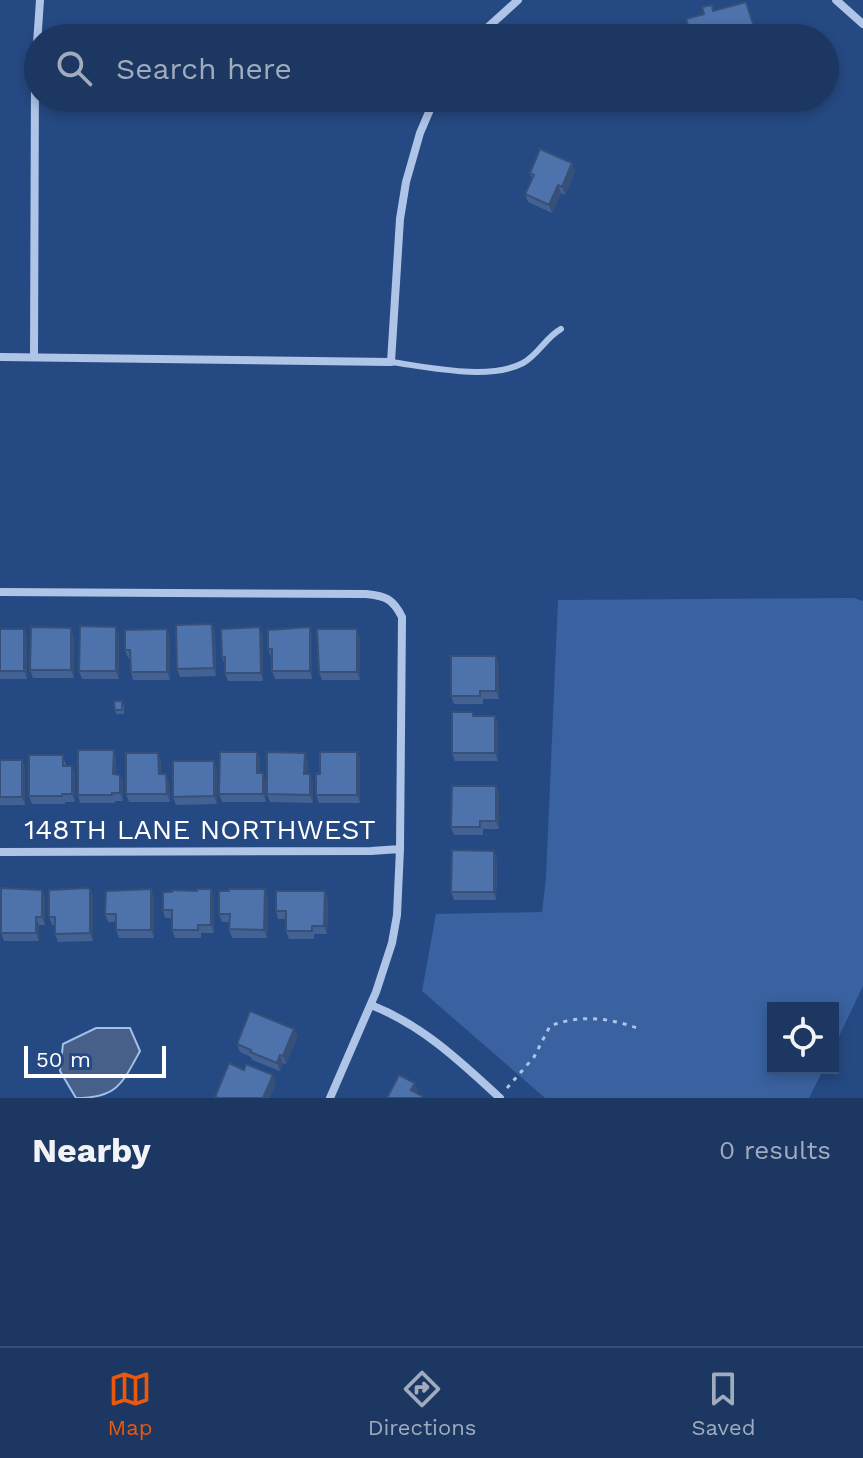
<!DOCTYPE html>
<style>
body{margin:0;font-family:"Work Sans",sans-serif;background:#253f68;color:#f1f3f6}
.controls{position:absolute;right:24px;bottom:24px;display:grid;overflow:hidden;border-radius:0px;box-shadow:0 4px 12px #0003}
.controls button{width:72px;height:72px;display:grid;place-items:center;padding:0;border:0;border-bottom:2px solid #3a5177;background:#1c3762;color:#f1f3f6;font:40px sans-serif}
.scale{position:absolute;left:24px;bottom:20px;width:142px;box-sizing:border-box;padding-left:8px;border:4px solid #fff;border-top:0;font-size:22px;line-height:28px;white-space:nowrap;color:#fff;-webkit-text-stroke:6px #254982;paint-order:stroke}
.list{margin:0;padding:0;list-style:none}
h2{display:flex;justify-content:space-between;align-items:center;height:104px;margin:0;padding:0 32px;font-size:34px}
h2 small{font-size:26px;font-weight:400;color:#a0acbe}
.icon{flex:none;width:44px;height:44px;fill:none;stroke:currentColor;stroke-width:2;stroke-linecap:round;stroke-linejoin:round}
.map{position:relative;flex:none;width:863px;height:1098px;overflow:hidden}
.search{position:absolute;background:#1c3762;box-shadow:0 4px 12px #0003;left:24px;right:24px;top:24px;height:88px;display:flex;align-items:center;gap:20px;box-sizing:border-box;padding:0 28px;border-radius:44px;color:#a0acbe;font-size:30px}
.sheet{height:248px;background:#1c3762}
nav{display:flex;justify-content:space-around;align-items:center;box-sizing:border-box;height:112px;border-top:2px solid #3a5177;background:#1c3762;font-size:22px;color:#a0acbe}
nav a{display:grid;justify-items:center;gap:4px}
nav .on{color:#ea580c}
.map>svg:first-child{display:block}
.green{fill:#3a62a0}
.water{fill:#47608a;stroke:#a2bfe8;stroke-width:2}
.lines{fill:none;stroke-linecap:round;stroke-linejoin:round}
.path{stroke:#aec5e7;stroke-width:3;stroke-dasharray:4 6;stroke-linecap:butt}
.service{stroke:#aec5e7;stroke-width:6}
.minor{stroke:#aec5e7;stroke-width:8}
.wall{fill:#436293}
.shaded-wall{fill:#375078}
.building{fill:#4e72ab;stroke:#375078;stroke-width:2}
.labels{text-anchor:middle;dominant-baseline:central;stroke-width:6;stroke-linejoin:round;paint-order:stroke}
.street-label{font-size:28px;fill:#fff;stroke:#254982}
</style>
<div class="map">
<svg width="863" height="1098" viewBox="0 0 863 1098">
<rect width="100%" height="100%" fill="#254982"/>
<path class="green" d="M854,598L863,601V986L833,1049V1008H773V1068H824L809,1098H545L422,991L436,914L542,912L546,878L558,600Z"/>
<path class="water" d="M96,1028H130L140,1051C122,1084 117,1098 76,1098L60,1071L63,1044Z"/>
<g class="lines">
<path class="path" d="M507,1088L534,1057L550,1026C581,1014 610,1018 640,1029"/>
<path class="service" d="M391,362C428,367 489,381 523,363C538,355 546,337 561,329"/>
<path class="minor" d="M836,0L863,24
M476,38L518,0
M0,357L391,362L400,219L406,182L420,133L435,98
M34,357L35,73L40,0
M0,592L366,594C386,596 393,599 402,617L400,849L397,915L392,943L376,992L330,1098
M0,852L371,851L400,849
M371,1005C422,1025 460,1061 500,1098"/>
</g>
<path class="wall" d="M714,11L750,14L757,38H692Z
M575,171L565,195L561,193L552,213L528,202L525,194L532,179L530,173Z
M212,624L215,632L216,676L180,677L177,669Z
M0,629H24L27,637V679H0Z
M167,629L170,637V680H133L131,672L130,658H128L125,650Z
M119,635V679H82L79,671Z
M263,635V681H228L225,673V665L222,657Z
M312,635V679H275L272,671V657H271L268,649Z
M74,636V678H33L30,670Z
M360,637V680H322L319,672Z
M499,664V699H483V704H454L451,696Z
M124,705V714H116L115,710Z
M473,712L474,716H495L498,724V761H455L452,753Z
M257,752L260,760V773L266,781V802H222L219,794Z
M357,752L360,760V803H319L316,795L320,774Z
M158,753L161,761V774L169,782L170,802H129L126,794Z
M63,755L66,766H72L75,774V802H65V804H32L29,796Z
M116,758V774L120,775L123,783V801H115V803H80L78,795Z
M0,760H22L25,768V805H0Z
M308,761L307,774L313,782V803L270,802L267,794Z
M217,769V804L176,805L173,797Z
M496,786L499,794V829H483V835H454L451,827Z
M494,851L497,859L496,900H454L451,892Z
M42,890L45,898V925H39V941H4L1,933Z
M325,891L328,899L327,934H314V939H289L286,931V919H278L276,911Z
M93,896V941L58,942L55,934V925H52L49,917Z
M154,897V938H119L116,930V922H108L105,914Z
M214,897V933H201V938H175L172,930V918H165L163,910Z
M268,897L267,938H232L229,929L230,922H222L219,914Z
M294,1029L297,1037L286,1064L283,1063L280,1071L252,1060L251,1057L240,1052L237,1044Z"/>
<path class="shaded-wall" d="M572,163L575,171L565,195L562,187Z
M558,185L561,193L552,213L549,205Z
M212,624L215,632L216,676L214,668Z
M116,627L119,635V679L116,671Z
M260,627L263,635V681L261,673Z
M310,627L312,635V679L310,671Z
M71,628L74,636V678L71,670Z
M24,629L27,637V679L24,671Z
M167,629L170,637V680L167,672Z
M357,629L360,637V680L357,672Z
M496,656L499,664V699L496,691Z
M495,716L498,724V761L495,753Z
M114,750L116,758V782L113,774Z
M257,752L260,760V781L257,773Z
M357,752L360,760V803L357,795Z
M158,753L161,761V782L159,774Z
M305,753L308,761L307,782L304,774Z
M22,760L25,768V805L22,797Z
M214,761L217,769V804L214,796Z
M72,766L75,774V802L72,794Z
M263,773L266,781V802L263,794Z
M166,774L169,782L170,802L167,794Z
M310,774L313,782V803L310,795Z
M120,775L123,783V801L120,793Z
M496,786L499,794V829L496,821Z
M494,851L497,859L496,900L494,892Z
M90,888L93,896V941L90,933Z
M151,889L154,897V938L151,930Z
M211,889L214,897V933L211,925Z
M265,889L268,897L267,938L264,930Z
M42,890L45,898V925L42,917Z
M325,891L328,899L327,934L324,926Z
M36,917L39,925V941L36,933Z
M294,1029L297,1037L286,1064L283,1056Z
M280,1055L283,1063L280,1071L277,1063Z
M273,1075L276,1083L270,1098H263Z
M415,1083L418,1091L414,1098L411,1090Z"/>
<path class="building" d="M746,2L754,27L726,35L727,38H692L686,19L704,14L702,7L712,5L713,11Z
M540,149L572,163L562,187L558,185L549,205L525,194L534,175L530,173Z
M212,624L214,668L177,669L176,625Z
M80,626L116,627V671H79Z
M31,627L71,628V670H30Z
M260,627L261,673H225V657H222L221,629Z
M310,627V671H272V649H268V630Z
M0,629H24V671H0Z
M167,629V672H131L130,650H125V630Z
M317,629H357V672H319Z
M451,656H496V691H480V696H451Z
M114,701H122V710H115Z
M452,712H473V716H495V753H452Z
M78,750H114L113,774L120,775V793H112V795H78Z
M220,752H257V773H263V794H219Z
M267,752L305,753L304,774H310V795L267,794Z
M320,752H357V795H316V774H320Z
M126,753H158L159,774H166L167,794H126Z
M29,755H63V766H72V794H62V796H29Z
M0,760H22V797H0Z
M173,761H214V796L173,797Z
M452,786H496V821H480V827H451Z
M452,850L494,851V892H451Z
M1,888L42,890V917H36V933H1Z
M90,888V933L55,934V917H49V890Z
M151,889V930H116V914H105L106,891Z
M197,889H211V925H198V930H172V910H163V892H172V890L197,891Z
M229,889H265L264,930L229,929L230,914H219V891H229Z
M276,891H325L324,926H312V931H286V911H276Z
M250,1011L294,1029L283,1056L280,1055L277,1063L250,1052L251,1050L237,1044Z
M229,1063L244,1070L246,1064L273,1075L263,1098H219L215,1097Z
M399,1075L415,1083L411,1090L422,1096L421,1098H387Z"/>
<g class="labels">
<g class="street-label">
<text x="200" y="829">148TH LANE NORTHWEST</text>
</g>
</g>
</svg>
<div class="controls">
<button><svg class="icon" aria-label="locate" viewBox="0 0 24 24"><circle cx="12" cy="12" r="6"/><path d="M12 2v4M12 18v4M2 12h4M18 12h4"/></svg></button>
</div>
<div class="scale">50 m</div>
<div class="search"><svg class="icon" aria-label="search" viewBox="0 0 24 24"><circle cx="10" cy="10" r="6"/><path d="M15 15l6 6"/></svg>Search here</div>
</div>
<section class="sheet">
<h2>Nearby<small>0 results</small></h2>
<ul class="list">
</ul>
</section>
<nav>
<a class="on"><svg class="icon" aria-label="map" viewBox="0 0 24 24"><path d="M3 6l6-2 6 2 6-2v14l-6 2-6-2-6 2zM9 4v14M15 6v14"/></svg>Map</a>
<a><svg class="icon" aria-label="directions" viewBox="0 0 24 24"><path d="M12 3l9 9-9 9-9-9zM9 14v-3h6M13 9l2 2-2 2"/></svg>Directions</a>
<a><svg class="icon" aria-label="saved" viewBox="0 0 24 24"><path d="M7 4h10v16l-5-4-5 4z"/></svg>Saved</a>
</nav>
